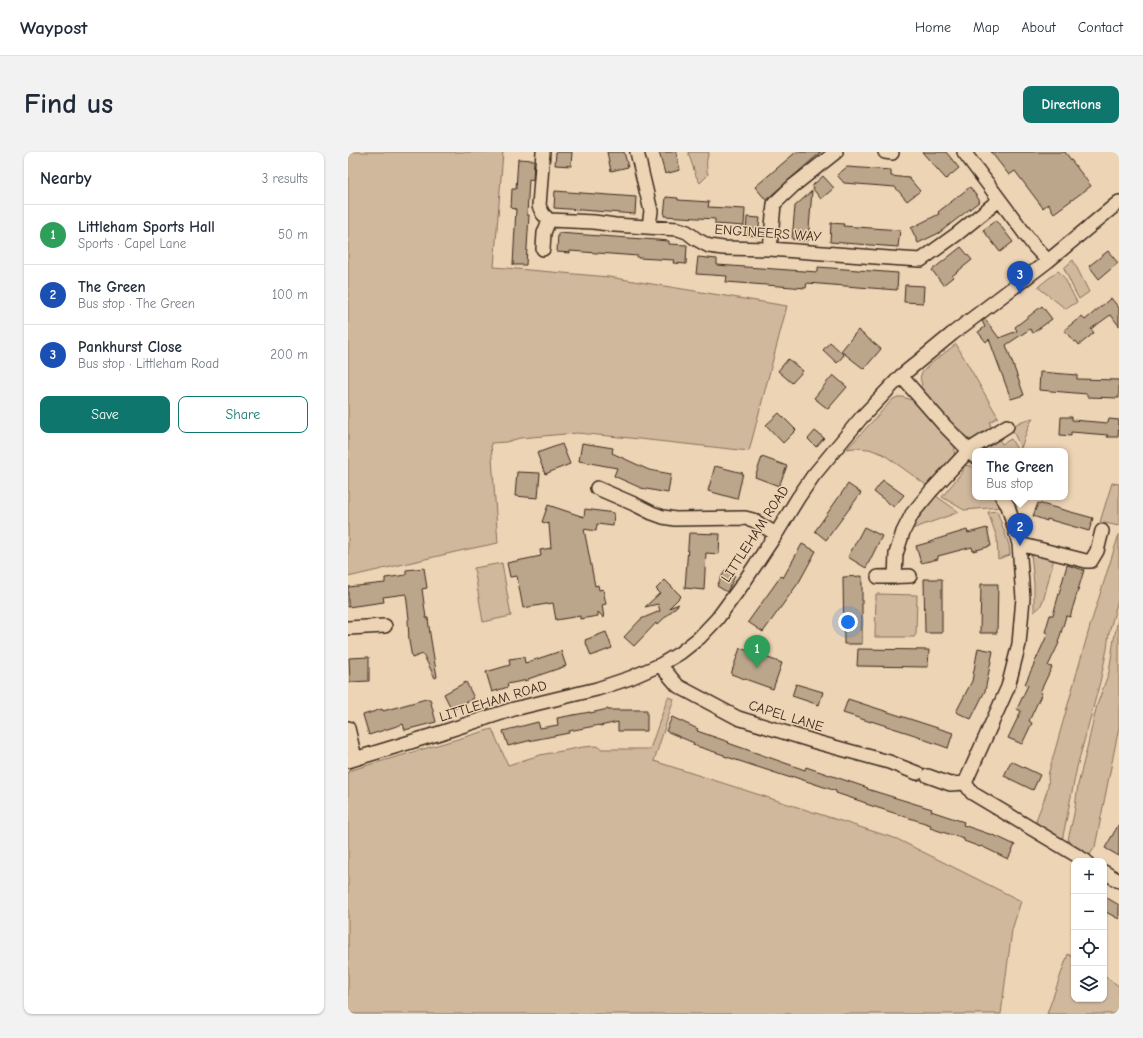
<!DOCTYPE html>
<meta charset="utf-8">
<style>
body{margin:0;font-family:"Comic Neue",sans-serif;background:#f2f2f3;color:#1f2937}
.controls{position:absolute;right:12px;bottom:12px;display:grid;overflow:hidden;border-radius:8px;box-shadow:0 1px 3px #0004}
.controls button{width:36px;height:36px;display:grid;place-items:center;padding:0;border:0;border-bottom:1px solid #e0e1e3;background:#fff;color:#1f2937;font:20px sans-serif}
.you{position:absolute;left:500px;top:470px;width:14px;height:14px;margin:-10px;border:3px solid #fff;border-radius:50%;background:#1a73e8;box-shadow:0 0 0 6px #1a73e833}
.badge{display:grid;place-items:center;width:26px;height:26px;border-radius:50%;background:#0f766e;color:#fff;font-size:13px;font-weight:700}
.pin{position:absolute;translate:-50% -33px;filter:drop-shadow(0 1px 2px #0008)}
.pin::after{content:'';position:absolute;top:21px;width:14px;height:12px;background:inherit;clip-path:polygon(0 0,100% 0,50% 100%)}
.popup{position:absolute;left:624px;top:296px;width:96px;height:52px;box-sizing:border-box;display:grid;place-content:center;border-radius:8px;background:#fff;filter:drop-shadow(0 1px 3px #0005);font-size:13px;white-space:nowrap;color:#747a83}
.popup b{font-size:15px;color:#1f2937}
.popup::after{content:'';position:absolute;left:50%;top:100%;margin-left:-8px;border:8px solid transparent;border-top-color:#fff}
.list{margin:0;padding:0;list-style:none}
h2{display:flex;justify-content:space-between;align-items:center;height:52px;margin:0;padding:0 16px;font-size:17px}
h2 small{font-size:13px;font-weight:400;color:#747a83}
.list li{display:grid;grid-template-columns:26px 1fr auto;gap:12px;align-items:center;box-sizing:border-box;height:60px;padding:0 16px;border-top:1px solid #e0e1e3}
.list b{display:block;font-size:15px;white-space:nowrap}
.list p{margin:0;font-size:13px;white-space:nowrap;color:#747a83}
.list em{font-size:13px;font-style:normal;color:#747a83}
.actions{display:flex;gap:8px;padding:12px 16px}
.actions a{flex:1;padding:9px 0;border:1px solid #0f766e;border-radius:8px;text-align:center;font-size:14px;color:#0f766e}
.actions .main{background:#0f766e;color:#fff}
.icon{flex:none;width:22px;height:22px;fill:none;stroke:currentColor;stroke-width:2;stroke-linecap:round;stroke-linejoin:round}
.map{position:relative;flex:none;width:771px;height:862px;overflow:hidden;border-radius:8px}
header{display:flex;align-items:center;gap:24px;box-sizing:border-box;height:56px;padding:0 20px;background:#fff;border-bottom:1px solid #e0e1e3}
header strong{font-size:19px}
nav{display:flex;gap:22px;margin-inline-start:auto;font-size:14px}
.intro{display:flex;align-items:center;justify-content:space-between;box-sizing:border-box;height:96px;padding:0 24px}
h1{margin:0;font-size:28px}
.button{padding:10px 18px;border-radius:8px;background:#0f766e;color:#fff;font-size:14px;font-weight:700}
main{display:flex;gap:24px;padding:0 24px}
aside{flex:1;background:#fff;border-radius:8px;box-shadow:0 1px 3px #0004}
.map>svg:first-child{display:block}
.green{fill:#d0b89c;stroke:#86715d}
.building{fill:#bba58b;stroke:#3b2a1e}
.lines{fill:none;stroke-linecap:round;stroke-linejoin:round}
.minor-casing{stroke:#3b2a1e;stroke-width:16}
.minor{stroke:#edd4b5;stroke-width:13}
.labels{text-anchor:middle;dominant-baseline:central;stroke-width:3;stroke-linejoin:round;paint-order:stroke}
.street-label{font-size:14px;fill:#3b2a1e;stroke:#edd4b5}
</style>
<header>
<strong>Waypost</strong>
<nav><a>Home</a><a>Map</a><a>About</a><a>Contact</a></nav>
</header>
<div class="intro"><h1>Find us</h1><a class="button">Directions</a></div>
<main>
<aside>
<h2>Nearby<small>3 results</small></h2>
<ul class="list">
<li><span class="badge" style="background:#2e9e5b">1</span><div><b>Littleham Sports Hall</b><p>Sports · Capel Lane</p></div><em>50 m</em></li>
<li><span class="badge" style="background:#1a4fb4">2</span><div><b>The Green</b><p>Bus stop · The Green</p></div><em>100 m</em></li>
<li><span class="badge" style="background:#1a4fb4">3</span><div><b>Pankhurst Close</b><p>Bus stop · Littleham Road</p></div><em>200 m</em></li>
</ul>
<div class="actions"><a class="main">Save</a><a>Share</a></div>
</aside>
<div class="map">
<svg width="771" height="862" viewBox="0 0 771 862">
<rect width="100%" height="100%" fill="#edd4b5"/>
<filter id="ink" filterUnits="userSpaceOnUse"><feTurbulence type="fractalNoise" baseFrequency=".025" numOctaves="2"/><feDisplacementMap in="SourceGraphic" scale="8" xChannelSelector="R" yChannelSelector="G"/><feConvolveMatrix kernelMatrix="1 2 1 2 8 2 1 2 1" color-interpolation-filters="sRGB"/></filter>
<g filter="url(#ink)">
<path class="green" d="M0,0H155L146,115L261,125L439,154L401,299L282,286L229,281L172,286L158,290L143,291L150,391L116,398L0,425Z
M340,0H361C358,8 358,15 360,23L352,31L348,24Z
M725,108L741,140L731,147L726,138L716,116Z
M710,119C717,123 724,142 729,150L718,157L691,136V134Z
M608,192L650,265L642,270C644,282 635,283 625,288L617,286L572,235L574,233C573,229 571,225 574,221C579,213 600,199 608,192Z
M550,245H555L563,248L565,246L602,287L607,295L606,305L581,335L535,302L521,297L506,296L499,297L545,247Z
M685,266L681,273L673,296L663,275L674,269Z
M648,286L651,287L654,292L663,287L670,299H637L638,293Z
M616,313L622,314L627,316V345H649L654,355L616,358L594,345L615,319Z
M764,331L771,332V374L752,370Z
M588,344L611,360L564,377L576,358Z
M649,359L661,393L662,403L650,407L649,386L640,360Z
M771,382V444L761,481L759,497L752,530L729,615L714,689L692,676L688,669C692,655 703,637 700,623L742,474Z
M683,401L706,406L696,446L692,455L686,460V432Z
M154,411L163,464L135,470L126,416Z
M528,442L569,443L568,482L566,485H527Z
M771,462V575L747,695L741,704L719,692L726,662L730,633L739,596L749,553L761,520L766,487Z
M320,545L326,547L306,609L549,687L673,749L664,778L653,862H0V619L144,577L160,613L192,603L235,595L248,594L254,597H302Z
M720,802L726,806V847H756V824L771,834V862H699Z"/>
<path class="building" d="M208,0H224L223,14L207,13Z
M259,0H276L280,15L263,19Z
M311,0H328L332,18L317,22Z
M448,0H473L418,48L407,35Z
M574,0H598L611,16L598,27Z
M643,0H717L743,34L706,61L700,52L695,56L667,19L661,23Z
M170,7L186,8L185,28L181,27L179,63H181L178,113H165L168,57L163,56L164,37H168Z
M499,15L543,18V24L561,26L572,39L559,49L547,35L496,31L489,23Z
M475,24L486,36L473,47L465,37V33Z
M622,35L632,49L591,81L570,91L563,76L591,62L590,60Z
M207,39L288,45L287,62L206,56Z
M464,39L460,89L444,87L447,54Z
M318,45L330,46V48L361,50L360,55L397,57L396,74L367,72V67L316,64Z
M399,65L412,66L410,84L398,83Z
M648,68L665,90L652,100L635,78Z
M483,71L496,72L495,74L552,78L550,95L482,90Z
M210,81L309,88L321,89V92L339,93L338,112L325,111L326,108L290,106V104L222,99V101L209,100Z
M613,95L624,108L604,124L605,125L595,133L584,118Z
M760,99L770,111L751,127L741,114Z
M350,105L369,107V113L470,120V115L550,121L549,138L459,131L458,136L378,130L379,124L348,122Z
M557,133L576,134L575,151L556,150Z
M763,146L771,156V174L763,163L761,164L743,177L746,181L731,193L728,189L726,190L716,178L734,164L737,168Z
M694,154L704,167L685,181L682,177L658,193L676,243L663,247L641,187L638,190L630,180L637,175L634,169L637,167L651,186L669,179L667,175Z
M510,178L533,197L516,217L493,199Z
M482,190L496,203L489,211L475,198Z
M440,207L455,219L444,231L430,219Z
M692,220L729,223V227L771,228V246L739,245V242L691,238Z
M485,223L499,235L480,257L466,246Z
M431,261L448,278L435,291L418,273Z
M713,265H724V268L760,271L761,267L771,268L770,285H759L760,283L723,280V284L712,283Z
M467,279L476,286L468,295L460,287Z
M234,291L265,296L264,301L301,318L323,322L320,341L293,336L266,324L269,316L231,309Z
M214,292L222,312L197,322L189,301Z
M414,305L439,314L431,334L407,325Z
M367,314L395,321L389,347L360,339Z
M169,320L192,321L190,346L167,344Z
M535,328L556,343L546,355L526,340Z
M500,332L513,341L478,388L467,379Z
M690,351L745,366L741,379L699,367V369L685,364Z
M200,353L236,365L237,357L266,361L265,374L249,372L248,379L236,377L247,434L250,433L251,438L255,437L258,452L254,453L256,466L250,460V464L232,467V464L208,468L205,451L175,456L169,424L162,425L159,411L193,404L192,398L203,396L201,372L194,370Z
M516,375L534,384L518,416L508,410L500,405Z
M639,376L643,394L625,399L624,395L590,404V407L573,411L568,394L586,389V388L619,378L620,381Z
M341,381L372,382L371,402L358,401L356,438L337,436Z
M454,392L468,399L451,430L415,480L400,470L433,424L435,426Z
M719,413L736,418L722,465L718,464L710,491H711L700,514L704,515L692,540L694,541L681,569L684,571L674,592L660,586L673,559L669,557L680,533L677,532L700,481L697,480L702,463H705Z
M76,416L79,436L74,437L78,466H80L82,482L89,525L87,526L75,502L64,506L61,489L60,468L61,467L58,442L35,445L36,450L0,455V435L37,431V426L58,423V418Z
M377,418L387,424L379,440L369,434Z
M514,424V492H496L495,425Z
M576,427H594V481H577Z
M317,428L333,444L321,456L331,452L309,473L308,471L286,494L276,485L293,467L312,459L310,452L297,455L312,441L308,437Z
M633,432H650L649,481H632Z
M258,480L264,496L243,504L237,488Z
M392,496L434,511L425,537L383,522Z
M630,496L645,499L637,539L623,567L608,560L624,529Z
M510,497L581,498L580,515L509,514Z
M213,499L218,514L180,527V528L159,532L160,535L144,540L138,520L162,513L161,507L176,505L177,511Z
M21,505V529L2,530L1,506Z
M118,530L126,546L104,558L96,542Z
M448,532L475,540L471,553L444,544Z
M78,547H82L88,570L57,578L55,572L21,583L15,563L34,557L35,559Z
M500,547L605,581L600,596L572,586L573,585L523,569V570L495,561Z
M260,557V558H299V579H270V570L252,574V573L221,579V581L180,589L160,594L155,579L190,570L192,576L210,573L209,566L242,560V561Z
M324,565L350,577L349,579L381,590L380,591L457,618L458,615L520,636L519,637L584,657L583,659L616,670L615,673L650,685L667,693L660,707L633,694L632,695L616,689V687L582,676L583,673L518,652V651L488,641V639L443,624V626L376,604V603L345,593L346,591L318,579Z
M663,609L692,623L685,638L656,624Z
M771,672V704L757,696Z
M756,744L771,753V767L756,759Z"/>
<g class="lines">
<defs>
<path id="minor" d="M195,0L191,54L195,62L201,68
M289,0L303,59L301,74
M537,0L544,1
M616,0L686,94L700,109
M195,97L196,81L201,68L246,70L267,73L330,77L339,80L348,87L361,94L375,96L422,97L541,106L573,108L609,82L651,48
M422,97L426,52L445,34L488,0
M553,224L596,273L627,305
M249,336L286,352L304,361L315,365L327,367L397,366L405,368L428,382
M671,392L738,409H743L749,399L754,379
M530,425L562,424
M547,425L548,402L555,380L564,362L583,339L621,298L659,274
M0,476L37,474
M312,513L330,534L390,566L468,590L541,610L569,621
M0,576L7,606
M0,609L92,581L166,557L249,537L282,526L312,513L332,501L351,486L369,467L394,433L428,382L450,346L465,324L513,266L553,224L604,182L700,109L771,50
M580,624L602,632L617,631
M617,631L660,535L671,492L675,446L671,392L660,354L654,345
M617,631L624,641L738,709
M756,720L771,729"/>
</defs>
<use href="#minor" class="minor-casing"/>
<use href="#minor" class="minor"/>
</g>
</g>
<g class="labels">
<g class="street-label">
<text transform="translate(420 81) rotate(4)">ENGINEERS WAY</text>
<text transform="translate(407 382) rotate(-57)">LITTLEHAM ROAD</text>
<text transform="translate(145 549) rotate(-17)">LITTLEHAM ROAD</text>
<text transform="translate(438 564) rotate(17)">CAPEL LANE</text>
</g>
</g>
</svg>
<div class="controls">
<button>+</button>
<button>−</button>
<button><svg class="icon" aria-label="locate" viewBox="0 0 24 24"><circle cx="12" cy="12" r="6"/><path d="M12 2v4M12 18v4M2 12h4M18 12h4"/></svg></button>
<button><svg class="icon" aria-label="layers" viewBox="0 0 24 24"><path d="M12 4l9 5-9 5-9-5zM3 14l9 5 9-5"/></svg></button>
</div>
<div class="you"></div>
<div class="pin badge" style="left:409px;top:516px;background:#2e9e5b">1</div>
<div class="pin badge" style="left:672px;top:394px;background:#1a4fb4">2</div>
<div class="popup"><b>The Green</b>Bus stop</div>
<div class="pin badge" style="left:672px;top:142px;background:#1a4fb4">3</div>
</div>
</main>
